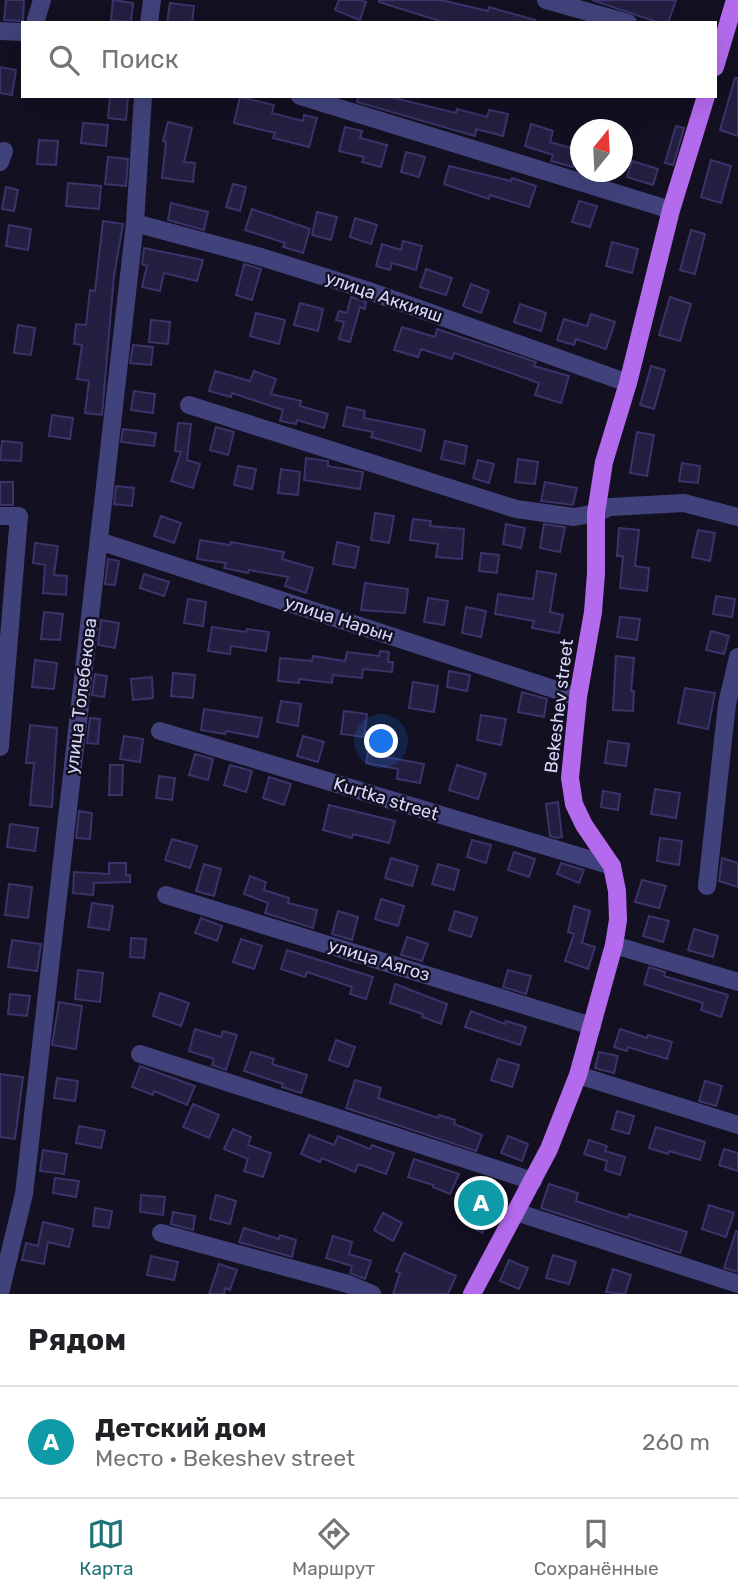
<!DOCTYPE html>
<html lang="ru">
<meta charset="utf-8">
<style>
body{margin:0;font-family:Rubik,sans-serif;background:#f2f2f2;color:#202124}
.compass{position:absolute;left:570px;top:119px;width:63px;height:63px;border-radius:50%;background:#fff;box-shadow:0 7px 28px #0002;rotate:18deg}
.you{position:absolute;left:382px;top:742px;width:24px;height:24px;margin:-18px;border:5px solid #fff;border-radius:50%;background:#1a73e8;box-shadow:0 0 0 10px #1a73e833}
.badge{display:grid;place-items:center;width:46px;height:46px;border-radius:50%;background:#1e7479;color:#fff;font-size:23px;font-weight:700}
.pin{position:absolute;translate:-50% -50%;border:4px solid #fff;box-shadow:0 2px 7px #0006}
.list{margin:0;padding:0;list-style:none}
h2{display:flex;justify-content:space-between;align-items:center;height:91px;margin:0;padding:0 28px;font-size:30px}
h2 small{font-size:23px;font-weight:400;color:#757577}
.list li{display:grid;grid-template-columns:46px 1fr auto;gap:21px;align-items:center;box-sizing:border-box;height:112px;padding:0 28px;border-top:2px solid #e0e0e0}
.list b{display:block;font-size:26px;white-space:nowrap}
.list p{margin:0;font-size:23px;white-space:nowrap;color:#757577}
.list em{font-size:23px;font-style:normal;color:#757577}
.icon{flex:none;width:38px;height:38px;fill:none;stroke:currentColor;stroke-width:2;stroke-linecap:round;stroke-linejoin:round}
.map{position:relative;flex:none;width:738px;height:1294px;overflow:hidden}
.search{position:absolute;background:#fff;box-shadow:0 7px 28px #0002;left:21px;right:21px;top:21px;height:77px;display:flex;align-items:center;gap:18px;box-sizing:border-box;padding:0 24px;border-radius:0px;color:#757577;font-size:26px}
.sheet{height:203px;background:#fff}
nav{display:flex;justify-content:space-around;align-items:center;box-sizing:border-box;height:98px;border-top:2px solid #e0e0e0;background:#fff;font-size:19px;color:#757577}
nav a{display:grid;justify-items:center;gap:4px}
nav .on{color:#1e7479}
.map>svg:first-child{display:block}
.building{fill:#231f40;stroke:#3b3369;stroke-width:2}
.lines{fill:none;stroke-linecap:round;stroke-linejoin:round}
.minor{stroke:#41427b;stroke-width:18}
.major{stroke:#b46aed;stroke-width:18}
.labels{text-anchor:middle;dominant-baseline:central;stroke-width:5;stroke-linejoin:round;paint-order:stroke}
.street-label{font-size:18px;fill:#d8d6fa;stroke:#121021}
</style>
<div class="map">
<svg width="738" height="1294" viewBox="0 0 738 1294">
<rect width="100%" height="100%" fill="#121021"/>
<path class="building" d="M6,0H24L23,21L4,20Z
M113,0L133,3L131,22L111,20Z
M339,0H360L366,2L360,20L335,10Z
M379,0H441L488,11L489,7L535,20L534,23H446L379,2Z
M592,0H676L668,23H660Z
M170,3L194,6L192,23H167Z
M0,67L16,70L12,95L0,93Z
M735,78H738V136L720,130Z
M110,96H128L126,120L108,118Z
M358,96H386L456,113L457,109L487,117L489,110L508,114L503,136L476,129L475,136L357,102Z
M240,97L274,105L272,113L303,121L304,115L317,118L309,147L273,138L275,133L234,123Z
M168,122L192,128L184,162L195,163L193,182L162,178L166,142L163,141Z
M83,123L108,125L106,146L81,143Z
M531,124L553,131L550,142L578,150L573,167L551,161L553,155L525,146Z
M676,126L684,128L673,165L665,163Z
M345,127L362,131L360,138L387,145L381,167L362,162L364,157L339,151Z
M39,140L58,141L56,165L37,164Z
M406,152L425,157L419,177L401,172Z
M108,157L128,159L126,186L105,184Z
M711,160L731,166L721,203L701,197Z
M632,161L658,169L653,185L627,177Z
M449,166L511,181L512,178L536,186L529,207L490,195L489,199L444,184Z
M68,183L101,186L99,209L66,206Z
M233,184L246,187L240,211L226,207Z
M6,187L18,190L14,211L2,209Z
M579,201L597,206L590,227L572,222Z
M171,203L208,212L204,230L168,220Z
M252,209L310,229L303,253L283,247L285,243L245,230Z
M317,212L337,217L331,240L312,235Z
M355,218L377,225L371,244L350,237Z
M103,221L123,224L114,276L102,415L85,413L89,381L77,379L82,345L74,344L76,324L86,325L90,290L95,291Z
M9,225L31,229L28,250L6,246Z
M691,230L705,234L695,274L680,270Z
M403,241L422,246L416,270L392,263L390,270L376,266L382,244L401,250Z
M612,242L638,249L632,273L606,266Z
M144,248L203,260L197,281L164,273L160,291L142,287L147,266L142,264Z
M244,264L261,269L252,300L236,295Z
M426,269L452,278L446,295L420,287Z
M471,284L489,291L481,313L463,306Z
M351,297L366,302L365,309L360,307L350,342L339,339L344,322L336,320L339,311L347,313Z
M670,297L691,304L680,341L659,335Z
M300,303L323,309L318,331L294,325Z
M520,304L546,313L541,331L514,322Z
M256,313L285,320L279,344L250,336Z
M591,314L615,322L606,349L576,339L574,345L557,340L564,319L587,326Z
M151,320L170,322L168,344L149,342Z
M18,325L35,328L31,355L14,353Z
M402,327L435,337L437,329L536,362L534,366L569,376L561,403L535,395L539,383L454,353L452,359L421,349L418,357L394,350Z
M133,345L153,347L151,365L130,363Z
M651,366L665,370L654,409L640,405Z
M215,371L250,381L254,371L276,379L271,394L301,401L300,406L328,414L324,428L297,420L296,424L280,421L283,410L232,393L231,397L209,391Z
M134,391L155,394L153,413L131,410Z
M347,407L365,411L364,418L425,430L421,451L371,437L373,432L343,426Z
M52,415L73,418L70,439L49,436Z
M178,423L191,424L187,460L200,464L193,488L171,481L181,452L175,451Z
M216,427L234,432L228,455L210,450Z
M123,429L156,433L154,446L121,442Z
M637,432L654,435L647,476L630,473Z
M2,441L22,443L21,461L0,460Z
M445,441L467,446L464,464L441,459Z
M306,458L328,461V466L363,472L360,489L304,480Z
M518,459L538,462L535,484L515,482Z
M478,460L494,464L489,483L473,478Z
M682,463L700,466L698,483L679,481Z
M238,466L256,469L252,489L234,485Z
M281,469L300,472L298,495L278,493Z
M0,482H13V505H0Z
M545,482L577,488L573,505L541,501Z
M116,486L134,488L132,506L114,504Z
M375,513L394,516L389,543L371,540Z
M161,516L181,523L174,543L154,536Z
M413,519L431,521L430,526L464,529L462,559L436,557L438,544L410,540Z
M506,524L525,528L521,548L503,544Z
M544,524L565,527L560,552L540,548Z
M619,528L639,530L635,566L649,568L647,591L620,588L623,556H617Z
M698,530L715,533L710,561L692,557Z
M200,540L230,545L231,542L284,552L282,559L313,568L306,593L285,586L288,577L249,570L248,573L224,568L226,563L197,559Z
M337,542L359,547L355,568L333,564Z
M35,543L58,546L54,575L67,576L66,595L43,593L45,565L33,563Z
M481,553L499,555L497,573L479,571Z
M108,559L119,561L115,585L105,584Z
M537,571L556,574L550,612L563,615L559,633L532,628L534,621L495,614L498,594L533,599Z
M144,574L169,582L164,596L140,588Z
M365,583L408,589L405,613L361,610Z
M716,596L735,599L732,617L713,614Z
M428,598L448,601L444,625L424,622Z
M188,599L206,602L203,626L184,623Z
M466,607L486,611L481,637L462,633Z
M44,612L63,614L60,640L41,639Z
M620,617L640,619L637,640L617,637Z
M101,620L119,623L115,648L98,645Z
M212,627L246,632L247,629L269,632L266,651L231,646L230,654L208,651Z
M711,631L729,636L724,654L706,650Z
M380,651L389,652L388,662H393L392,672L363,669L362,678L333,675L332,683L299,679V683L278,681L280,658L312,661L313,656L345,661L347,652L379,656Z
M616,656L634,658L631,691H634L633,711L613,710Z
M35,660L57,663L54,689L32,687Z
M449,671L470,675L467,691L447,687Z
M173,673L195,675L193,698L171,696Z
M95,674L107,676L104,697L92,695Z
M152,677L153,698L133,700L131,679Z
M413,682L438,686L434,712L409,708Z
M685,688L715,693L708,729L678,723Z
M522,692L547,699L544,717L518,712Z
M281,701L301,704L298,726L277,722Z
M204,709L262,718L258,737L226,731L225,734L201,730Z
M344,711L367,714L364,737L341,734Z
M481,715L506,719L501,745L477,740Z
M90,718L100,719L98,744L87,743Z
M30,725L57,728L52,807L30,805L34,763H26Z
M124,736L143,739L140,762L120,759Z
M303,736L324,742L318,762L297,756Z
M370,739L389,742L386,757L424,764L420,783L397,779L398,769L366,763Z
M608,741L629,744L626,766L605,763Z
M195,754L213,759L208,780L189,775Z
M110,765H123L122,795H109Z
M230,765L252,771L246,792L224,785Z
M457,765L486,774L478,799L449,790Z
M159,776L175,778L172,800L156,798Z
M269,777L291,784L284,805L263,798Z
M655,789L680,793L676,818L651,814Z
M603,791L620,794L618,810L601,807Z
M558,802L562,837L557,838L550,836L546,804Z
M329,805L395,821L389,843L353,834L352,838L323,830Z
M79,811L92,813L90,839L76,838Z
M10,824L38,828L35,851L7,847Z
M660,838L682,841L679,865L657,861Z
M172,839L197,846L190,868L165,860Z
M472,840L491,845L486,863L467,857Z
M514,852L535,859L529,877L508,870Z
M391,858L418,866L412,886L385,878Z
M722,858L738,863V887L719,881Z
M109,863H126V875H130V882L94,883L93,895L73,893L74,872L109,874Z
M561,863L584,870L579,883L557,874Z
M204,864L221,869L214,896L196,891Z
M438,864L459,870L454,890L432,884Z
M250,876L266,882L264,890L289,898L288,903L317,910L313,928L265,913L268,903L244,894Z
M642,880L666,886L659,908L635,902Z
M9,884L32,887L28,918L5,915Z
M381,899L404,906L398,926L375,919Z
M92,903L113,906L109,930L88,927Z
M574,906L590,911L582,943L595,947L588,969L565,961L574,934L568,932Z
M338,911L358,917L352,940L332,934Z
M455,911L477,918L471,937L449,930Z
M649,916L669,921L663,942L643,936Z
M201,918L222,926L217,941L195,933Z
M694,929L718,936L713,957L688,950Z
M407,937L428,944L422,961L401,955Z
M131,938L146,939L144,958L130,957Z
M241,939L262,946L254,969L233,962Z
M12,940L41,944L37,971L8,967Z
M287,950L373,977L366,999L350,994L352,987L307,972L305,977L281,969Z
M649,967L665,972L664,976L728,995L721,1017L701,1010L703,1003L644,984Z
M78,970L103,973L100,1002L75,999Z
M508,970L531,976L526,994L503,987Z
M395,984L447,1004L441,1024L422,1017L423,1014L390,1003Z
M160,993L189,1003L181,1026L153,1016Z
M10,994L30,996L27,1016L8,1014Z
M59,1002L82,1006L76,1049L52,1045Z
M471,1011L505,1024L506,1021L526,1027L520,1045L465,1027Z
M195,1029L221,1037L223,1031L237,1035L226,1070L212,1065L214,1059L189,1051Z
M620,1029L647,1038L648,1035L672,1042L667,1059L628,1047L627,1051L614,1047Z
M336,1040L355,1047L348,1067L329,1060Z
M251,1052L274,1059L272,1064L307,1075L301,1093L282,1087L283,1084L244,1071Z
M599,1052L618,1056L614,1073L595,1068Z
M498,1059L519,1065L512,1087L491,1080Z
M140,1066L195,1086L187,1105L154,1091L153,1095L132,1087Z
M0,1074L23,1077L15,1139L0,1137Z
M57,1078L78,1081L75,1101L54,1098Z
M355,1080L381,1088L378,1098L438,1118L439,1115L455,1120L454,1124L482,1135L476,1151L346,1108Z
M705,1081L722,1086L716,1106L699,1101Z
M193,1104L219,1115L209,1138L183,1127Z
M617,1111L634,1116L629,1134L612,1129Z
M79,1126L105,1131L101,1148L76,1143Z
M656,1127L705,1142L700,1160L669,1151L668,1154L649,1148Z
M233,1129L251,1137L248,1145L271,1153L263,1177L244,1171L248,1159L224,1149Z
M309,1135L334,1145L338,1136L370,1149L372,1145L394,1153L386,1174L358,1164L355,1172L322,1158L320,1162L301,1154Z
M508,1136L528,1144L522,1161L501,1153Z
M589,1140L607,1146L605,1151L625,1157L620,1175L605,1170L607,1161L584,1154Z
M724,1149L738,1153V1171L719,1165Z
M43,1150L67,1154L64,1174L40,1171Z
M414,1159L459,1174L450,1194L433,1187V1185L408,1177Z
M55,1178L79,1181L76,1197L53,1193Z
M549,1184L578,1193L576,1201L628,1218L629,1214L687,1232L680,1253L541,1208Z
M489,1186L504,1194L482,1233L464,1222L467,1216L459,1211L473,1187L484,1194Z
M141,1195L165,1197L163,1215L140,1212Z
M216,1195L236,1201L230,1224L210,1219Z
M709,1205L734,1213L726,1237L702,1229Z
M95,1208L112,1211L109,1228L93,1226Z
M173,1212L195,1216L193,1230L171,1224Z
M383,1213L402,1223L393,1241L374,1230Z
M43,1222L73,1229L69,1247L48,1242L44,1264L22,1260L26,1243L38,1246Z
M244,1228L279,1239L280,1235L296,1240L292,1257L239,1242Z
M736,1231H738V1272L724,1268Z
M333,1236L352,1242L349,1254L371,1261L365,1279L350,1273L352,1266L326,1258Z
M404,1253L456,1276L448,1294H393L400,1273L396,1271Z
M553,1255L576,1262L569,1284L546,1278Z
M151,1256L178,1262L174,1280L147,1275Z
M509,1260L528,1268L519,1289L500,1281Z
M219,1264L237,1270L230,1290L225,1288L224,1294H209Z
M613,1269L631,1275L625,1294L606,1292Z"/>
<g class="lines">
<path class="minor" d="M546,0L628,23
M35,23L42,0
M149,23L152,0
M0,31L23,32
M300,96L671,210
M0,162L4,151
M135,223L261,257L366,290L628,383
M189,405L516,509L574,517L596,513L610,507L684,503L738,517
M0,516H19L0,747
M99,541L578,697
M160,731L612,866
M707,886L727,704L738,657
M166,895L592,1026
M614,945L738,982
M140,1054L533,1181
M578,1075L738,1125
M516,1212L738,1284
M161,1233L348,1284L372,1294
M0,1293L24,1194L135,223L143,96"/>
<path class="major" d="M715,67L735,0
M472,1294L549,1149L578,1075L614,945L618,920L617,891L612,866L584,825L574,804L570,778L578,697L593,612L596,573V513L604,462L628,383L671,210L706,96"/>
</g>
<g class="labels">
<g class="street-label">
<text transform="translate(384 297) rotate(19)">улица Аккияш</text>
<text transform="translate(339 619) rotate(18)">улица Нарын</text>
<text transform="translate(81 696) rotate(-83)">улица Толебекова</text>
<text transform="translate(559 706) rotate(-83)">Bekeshev street</text>
<text transform="translate(386 799) rotate(17)">Kurtka street</text>
<text transform="translate(379 960) rotate(17)">улица Аягоз</text>
</g>
</g>
</svg>
<svg class="compass" viewBox="-18 -18 36 36"><path d="M0-13l5 13h-10z" fill="#e53935"/><path d="M0 13l5-13h-10z" fill="#757577"/></svg>
<div class="you"></div>
<div class="pin badge" style="left:481px;top:1203px;background:#0f9aa8">A</div>
<div class="search"><svg class="icon" aria-label="search" viewBox="0 0 24 24"><circle cx="10" cy="10" r="6"/><path d="M15 15l6 6"/></svg>Поиск</div>
</div>
<section class="sheet">
<h2>Рядом<small></small></h2>
<ul class="list">
<li><span class="badge" style="background:#0f9aa8">A</span><div><b>Детский дом</b><p>Место · Bekeshev street</p></div><em>260 m</em></li>
</ul>
</section>
<nav>
<a class="on"><svg class="icon" aria-label="map" viewBox="0 0 24 24"><path d="M3 6l6-2 6 2 6-2v14l-6 2-6-2-6 2zM9 4v14M15 6v14"/></svg>Карта</a>
<a><svg class="icon" aria-label="directions" viewBox="0 0 24 24"><path d="M12 3l9 9-9 9-9-9zM9 14v-3h6M13 9l2 2-2 2"/></svg>Маршрут</a>
<a><svg class="icon" aria-label="saved" viewBox="0 0 24 24"><path d="M7 4h10v16l-5-4-5 4z"/></svg>Сохранённые</a>
</nav>
